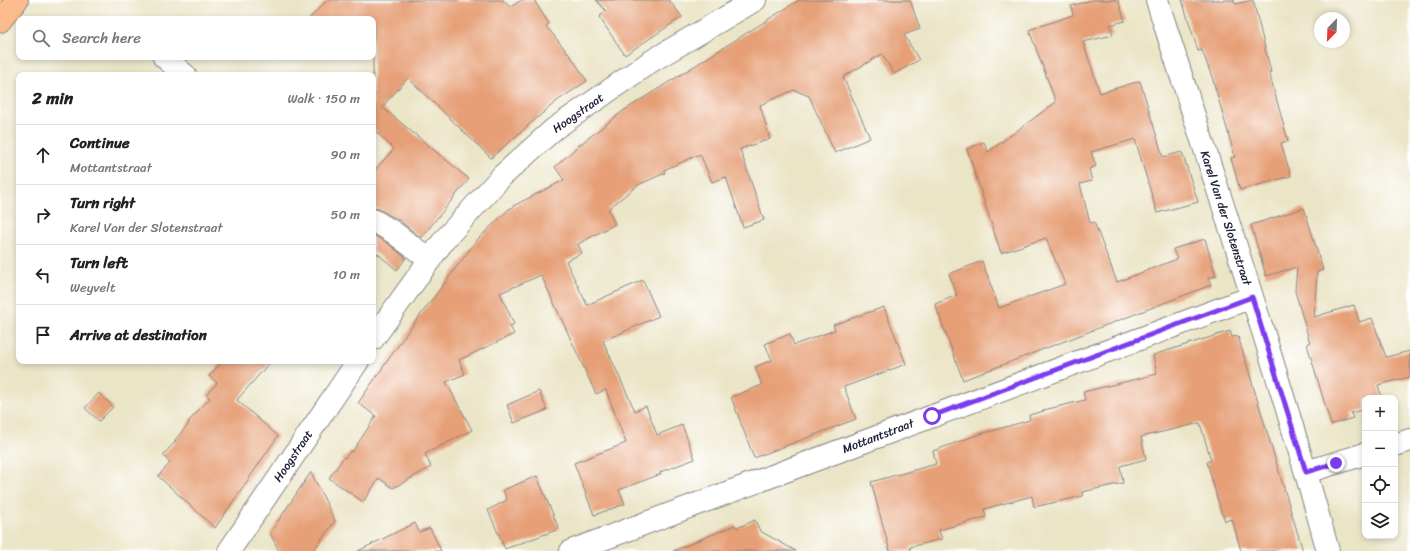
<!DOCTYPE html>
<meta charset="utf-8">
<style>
body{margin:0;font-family:Sriracha,sans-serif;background:#f2f2f2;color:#222}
.controls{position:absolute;right:12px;bottom:12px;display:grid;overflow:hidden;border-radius:8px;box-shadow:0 2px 6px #0003}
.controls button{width:36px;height:36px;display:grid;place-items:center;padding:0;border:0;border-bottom:1px solid #e0e0e0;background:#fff;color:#222;font:20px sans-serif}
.compass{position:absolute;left:1314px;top:12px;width:36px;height:36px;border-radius:50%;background:#fff;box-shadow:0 2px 6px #0003;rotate:203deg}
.stop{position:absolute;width:12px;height:12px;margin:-9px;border:3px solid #7c3aed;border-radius:50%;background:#fff}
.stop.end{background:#7c3aed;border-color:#fff;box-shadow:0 1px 4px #0008}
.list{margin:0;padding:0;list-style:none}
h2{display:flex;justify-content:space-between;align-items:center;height:52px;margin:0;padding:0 16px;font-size:17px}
h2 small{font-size:13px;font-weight:400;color:#767676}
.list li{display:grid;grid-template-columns:26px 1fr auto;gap:12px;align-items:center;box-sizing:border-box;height:60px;padding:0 16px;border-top:1px solid #e0e0e0}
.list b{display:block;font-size:15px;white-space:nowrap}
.list p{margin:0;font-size:13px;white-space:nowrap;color:#767676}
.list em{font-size:13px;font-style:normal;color:#767676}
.icon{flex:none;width:22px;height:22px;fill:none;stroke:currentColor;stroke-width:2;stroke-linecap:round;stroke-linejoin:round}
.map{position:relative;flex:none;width:1410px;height:551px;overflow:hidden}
.search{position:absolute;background:#fff;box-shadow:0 2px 6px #0003;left:16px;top:16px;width:360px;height:44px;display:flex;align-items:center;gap:10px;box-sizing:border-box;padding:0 14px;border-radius:8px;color:#767676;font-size:15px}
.panel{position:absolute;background:#fff;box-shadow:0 2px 6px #0003;left:16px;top:72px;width:360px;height:292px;border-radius:8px}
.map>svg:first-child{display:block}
.building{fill:#e69f76}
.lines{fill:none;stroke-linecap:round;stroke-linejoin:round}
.minor-casing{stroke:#868481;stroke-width:24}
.major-casing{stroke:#868481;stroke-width:24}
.minor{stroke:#fff;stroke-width:22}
.major{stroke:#fbbb8d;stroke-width:22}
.route{stroke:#7c3aed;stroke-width:5}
.labels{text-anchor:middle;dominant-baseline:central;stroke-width:3;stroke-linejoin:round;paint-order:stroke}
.street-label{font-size:12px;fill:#22223b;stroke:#fff}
</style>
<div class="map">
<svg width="1410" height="551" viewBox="0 0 1410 551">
<rect width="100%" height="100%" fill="#fff"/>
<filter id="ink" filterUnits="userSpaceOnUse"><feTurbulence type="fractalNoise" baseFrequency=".025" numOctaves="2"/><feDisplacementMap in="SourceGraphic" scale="8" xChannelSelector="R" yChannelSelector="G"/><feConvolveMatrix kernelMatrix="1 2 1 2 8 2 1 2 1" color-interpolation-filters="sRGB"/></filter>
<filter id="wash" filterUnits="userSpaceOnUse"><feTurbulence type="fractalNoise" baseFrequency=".012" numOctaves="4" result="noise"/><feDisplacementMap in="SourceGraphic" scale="16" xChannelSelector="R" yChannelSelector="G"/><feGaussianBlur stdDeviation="0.9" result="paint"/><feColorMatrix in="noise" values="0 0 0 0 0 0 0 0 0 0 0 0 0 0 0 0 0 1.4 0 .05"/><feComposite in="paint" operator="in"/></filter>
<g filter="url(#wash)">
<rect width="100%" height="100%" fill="#ebe5c7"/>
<g id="blocks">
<path class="building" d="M327,0H503L510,7L522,0H534L549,24L546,26L572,58L587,81L557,101L531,123L491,158L408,78L382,107L469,179L421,238L400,221L379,209L373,208V172L394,149L373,129V19H309Z
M596,0H669L682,17L625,55L599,17L606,11Z
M799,0H910L920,29L904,35L919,60L894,74L882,54L843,77L870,138L835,153L809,96L794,90L760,105L770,139L740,149L764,220L743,227L726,177L712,182L700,154L664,170L665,173L638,185L608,209L615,224L578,244L582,253L566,261L587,305L643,280L659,316L603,341L635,411L646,406L657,435L682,425L695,459L660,472L661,474L619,490L625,504L594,515L574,463L626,443L606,390L596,394L541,275L500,293L514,324L510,326L514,334L459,360L465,374L446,382L472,430L425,454L431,467L393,488L379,478L363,502L329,478L344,457L345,458L350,451L352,452L376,416L358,403L409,330L477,240L509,209L514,207L513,206L564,180L555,167L578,146L623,111Z
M1092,0H1118L1125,21L1110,25L1113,35L1083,42L1100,93L1140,81L1163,157L1182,152L1198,202L1157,213L1135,139L1091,152L1096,166L1089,169L1092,181L1080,184L1090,223L1094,222L1117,282L1177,259L1173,249L1205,239L1216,276L1208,278L1211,285L963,380L935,304L957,295L949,274L982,261L999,308L1065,284L1046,238L1001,253L967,149L984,142L988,152L1056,102L1029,30L1073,15L1071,6Z
M1182,0H1234L1235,4L1253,0L1271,72H1269L1288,141L1281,143L1291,176L1240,190L1231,158L1235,157L1213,80L1202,50L1198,51Z
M1304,208L1323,270L1317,272L1314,317L1354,305L1359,322L1372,318L1386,357L1410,351V377L1378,385L1382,398H1365V409L1351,413L1353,418L1331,425L1307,344L1310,343L1295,291L1297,267L1266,276L1251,225Z
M373,235L386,242L406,258L397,270L373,250Z
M884,307L906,364L844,387L856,419L754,458L731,397L762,385L755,367L772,360L765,344L790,334L794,345L835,330L833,325Z
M1230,331L1232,337L1238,336L1303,551H1241L1232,519L1225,521L1223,515H1222L1207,462L1211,460L1200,423L1141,437L1146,459L1120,466L1123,483L1082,492L1083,496L1034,507L1032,496L984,509L986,517L939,530L942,539L910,547L911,551H890L871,482L936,464L933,451L977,435L1030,420L1029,415L1044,411V410L1085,400L1083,392L1157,374L1153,355Z
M223,361H271L237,400L278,436L215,528L158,476L170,463L163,455L176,441L175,440L189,423L188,422L210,398L206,395L217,383L209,376Z
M539,391L547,410L514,423L507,405Z
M99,393L113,407L99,421L85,408Z
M311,472L335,521L313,551H279L270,533Z
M537,476L559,529L505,549L488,510L507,500L503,490Z
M755,520L760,531L796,551H673L735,525L737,528Z
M415,523L419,532L430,528L441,551H358Z"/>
</g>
</g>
<g filter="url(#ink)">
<use href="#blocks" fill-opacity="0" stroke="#868481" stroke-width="1"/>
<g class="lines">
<defs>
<path id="minor" d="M1157,0C1215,183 1277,366 1328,551
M164,57L185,75
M373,220L393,232L430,260
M373,339L444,240L502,176L554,129L650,62L755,0
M1395,445L1410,440
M1306,472L1365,454
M229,551L358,361
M571,551L1252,297"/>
<path id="major" d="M0,21L17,0"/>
</defs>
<use href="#minor" class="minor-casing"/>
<use href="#major" class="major-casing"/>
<use href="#minor" class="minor"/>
<use href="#major" class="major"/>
</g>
</g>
<g class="lines" filter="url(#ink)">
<path class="route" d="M932,416L1252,297L1306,472L1336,463"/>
</g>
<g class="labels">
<g class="street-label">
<text transform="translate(578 113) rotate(-35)">Hoogstraat</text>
<text transform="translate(1226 218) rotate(72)">Karel Van der Slotenstraat</text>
<text transform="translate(878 436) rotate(-21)">Mottantstraat</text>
<text transform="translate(293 456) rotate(-56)">Hoogstraat</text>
</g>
</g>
</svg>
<div class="controls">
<button>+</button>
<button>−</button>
<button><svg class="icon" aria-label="locate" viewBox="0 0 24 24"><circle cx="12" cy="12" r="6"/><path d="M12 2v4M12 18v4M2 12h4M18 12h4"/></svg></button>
<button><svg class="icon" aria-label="layers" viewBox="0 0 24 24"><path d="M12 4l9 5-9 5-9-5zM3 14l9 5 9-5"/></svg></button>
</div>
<svg class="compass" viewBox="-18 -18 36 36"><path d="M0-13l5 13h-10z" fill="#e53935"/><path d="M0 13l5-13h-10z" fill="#767676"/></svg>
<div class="stop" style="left:932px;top:416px"></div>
<div class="stop end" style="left:1336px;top:463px"></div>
<div class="search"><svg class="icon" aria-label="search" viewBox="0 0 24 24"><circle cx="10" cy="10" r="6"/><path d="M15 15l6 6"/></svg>Search here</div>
<section class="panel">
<h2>2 min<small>Walk · 150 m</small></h2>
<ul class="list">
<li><svg class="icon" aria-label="ahead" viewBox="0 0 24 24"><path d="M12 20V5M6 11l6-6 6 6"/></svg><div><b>Continue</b><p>Mottantstraat</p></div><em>90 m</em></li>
<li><svg class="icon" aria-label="right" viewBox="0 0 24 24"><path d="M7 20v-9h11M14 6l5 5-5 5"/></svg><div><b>Turn right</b><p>Karel Van der Slotenstraat</p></div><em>50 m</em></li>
<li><svg class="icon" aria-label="left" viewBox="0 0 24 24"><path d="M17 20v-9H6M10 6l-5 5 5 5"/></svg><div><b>Turn left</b><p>Weyvelt</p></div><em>10 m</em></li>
<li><svg class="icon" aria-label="arrive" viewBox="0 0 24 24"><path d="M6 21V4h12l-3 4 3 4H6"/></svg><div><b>Arrive at destination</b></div></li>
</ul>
</section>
</div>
